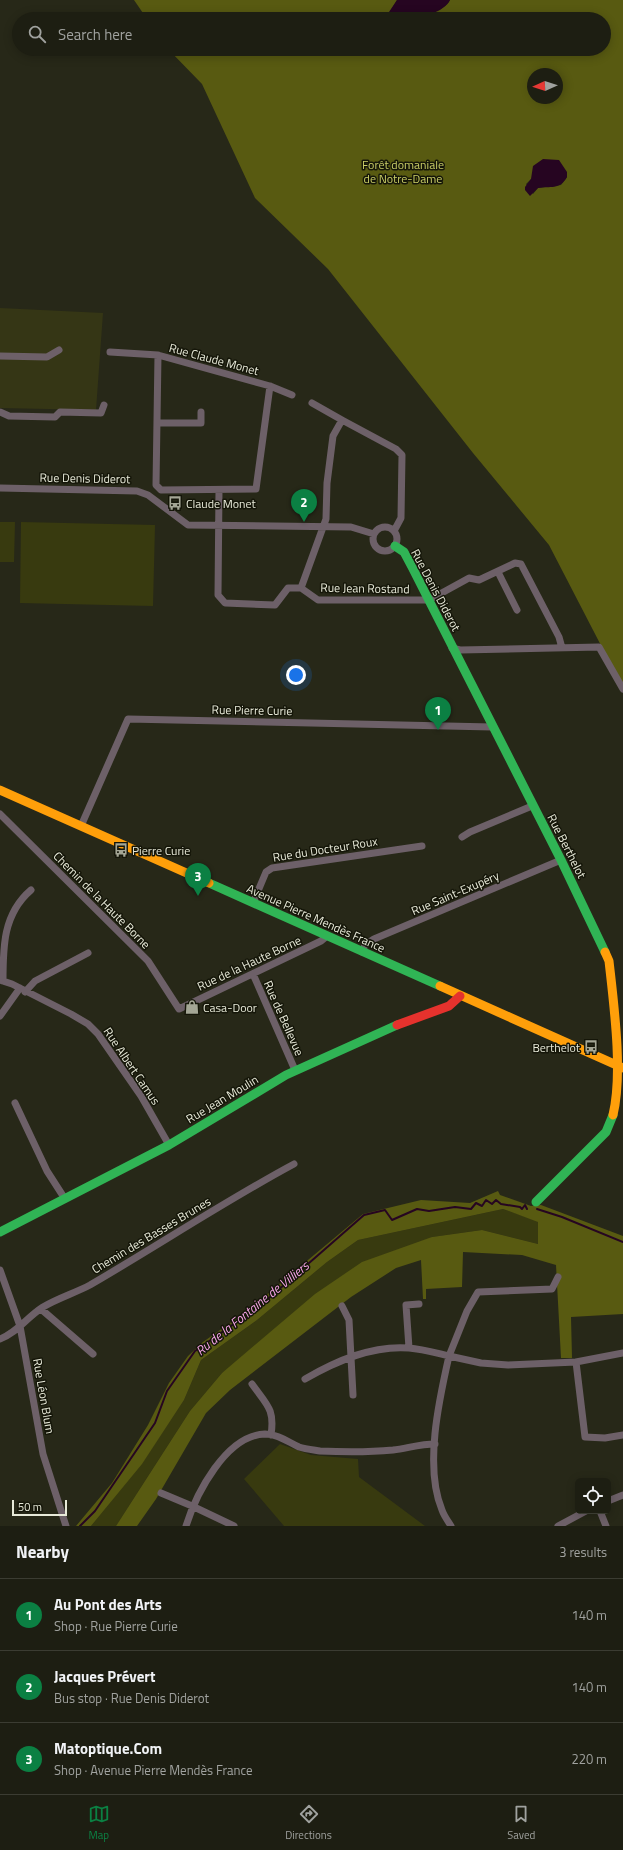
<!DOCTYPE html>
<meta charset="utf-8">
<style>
body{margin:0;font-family:"Titillium Web",sans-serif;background:#25271b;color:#f1f3f6}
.controls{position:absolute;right:12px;bottom:12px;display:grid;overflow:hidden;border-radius:6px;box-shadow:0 2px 10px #0003}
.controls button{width:36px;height:36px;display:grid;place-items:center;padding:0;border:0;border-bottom:1px solid #3b3c32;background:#1d1e12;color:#f1f3f6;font:20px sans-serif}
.compass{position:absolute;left:527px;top:68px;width:36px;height:36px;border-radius:50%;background:#1d1e12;box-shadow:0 2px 10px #0003;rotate:267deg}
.scale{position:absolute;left:12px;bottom:10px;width:55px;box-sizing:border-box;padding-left:4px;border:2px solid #e8ead9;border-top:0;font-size:11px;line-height:14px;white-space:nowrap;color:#e8ead9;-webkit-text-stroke:3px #151609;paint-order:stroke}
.you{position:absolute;left:296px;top:675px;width:14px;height:14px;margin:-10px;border:3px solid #fff;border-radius:50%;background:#1a73e8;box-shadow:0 0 0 6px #1a73e833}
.badge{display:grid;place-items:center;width:26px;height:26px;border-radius:50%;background:#0b8043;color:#fff;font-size:13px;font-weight:700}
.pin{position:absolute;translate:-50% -33px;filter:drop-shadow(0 1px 2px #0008)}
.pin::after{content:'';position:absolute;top:21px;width:14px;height:12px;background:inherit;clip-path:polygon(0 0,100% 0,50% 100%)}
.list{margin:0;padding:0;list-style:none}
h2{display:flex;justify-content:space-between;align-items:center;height:52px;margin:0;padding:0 16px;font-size:17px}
h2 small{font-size:13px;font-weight:400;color:#a0a29f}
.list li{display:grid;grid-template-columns:26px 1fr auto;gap:12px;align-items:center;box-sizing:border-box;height:72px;padding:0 16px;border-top:1px solid #3b3c32}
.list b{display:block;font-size:15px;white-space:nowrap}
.list p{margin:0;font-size:13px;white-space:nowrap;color:#a0a29f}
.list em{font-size:13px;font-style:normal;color:#a0a29f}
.icon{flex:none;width:22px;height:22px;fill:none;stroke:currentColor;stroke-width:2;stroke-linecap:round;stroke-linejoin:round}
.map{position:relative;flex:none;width:623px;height:1526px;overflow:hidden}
.search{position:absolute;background:#1d1e12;box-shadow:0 2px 10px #0003;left:12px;right:12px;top:12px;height:44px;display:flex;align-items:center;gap:10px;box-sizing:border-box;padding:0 14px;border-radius:22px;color:#a0a29f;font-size:15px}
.sheet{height:268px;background:#1d1e12}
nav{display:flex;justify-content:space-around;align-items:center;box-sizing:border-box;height:56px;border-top:1px solid #3b3c32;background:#1d1e12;font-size:11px;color:#a0a29f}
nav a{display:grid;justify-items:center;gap:2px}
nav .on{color:#0b8043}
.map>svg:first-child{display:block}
.built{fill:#353615}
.green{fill:#383a0f}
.forest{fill:#585a11;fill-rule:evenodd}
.water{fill:#260521}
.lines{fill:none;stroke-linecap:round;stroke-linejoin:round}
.stream{stroke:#260521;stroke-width:2}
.street{stroke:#6d6068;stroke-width:7}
.fast{stroke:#30b455;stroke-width:9}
.slow{stroke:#ff9f0a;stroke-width:9}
.jam{stroke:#e5322d;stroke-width:9}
.labels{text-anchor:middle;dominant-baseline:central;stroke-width:3;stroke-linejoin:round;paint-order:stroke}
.park-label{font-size:12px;fill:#cbcf67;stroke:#151609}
.street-label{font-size:12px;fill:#e8ead9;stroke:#151609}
.poi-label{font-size:12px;fill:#e8ead9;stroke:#151609;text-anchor:start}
.water-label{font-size:13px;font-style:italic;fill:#f6a4e7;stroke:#151609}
</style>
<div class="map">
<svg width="623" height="1526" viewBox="0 0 623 1526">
<rect width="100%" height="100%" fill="#272818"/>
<path class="built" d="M0,308L103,313L96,410L0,408Z"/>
<path class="green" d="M0,522H15L14,562H0Z
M21,522L155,525L153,606L20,603Z
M503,1209L538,1221V1244L482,1230L432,1237L222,1373L190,1411L116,1526H91L142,1463L184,1400L201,1360L257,1320L327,1262L358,1240Z
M280,1444L311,1455L358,1459L359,1477L425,1526H284L244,1479Z"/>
<path class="forest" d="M134,0H397L388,15C402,20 442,16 450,0H623V688L549,545L473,453L328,269L255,198L202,84L168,49H604V19H147ZM533,74H557V98H533ZM567,177L561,185L538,188L533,194L526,184L531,179Z
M498,1191L500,1195L531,1206L541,1205L623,1236V1314L571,1317L572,1358H561L556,1265L522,1255L463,1252L462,1287L426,1289V1299H423L421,1260L396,1268L351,1297L230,1390L206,1413L156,1499L137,1526H116L190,1411L222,1373L315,1294L362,1262L432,1237L482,1230L538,1244V1222L503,1209L358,1240L327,1262L257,1320L201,1360L184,1400L142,1464L91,1526H76L112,1483L148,1425L169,1383L188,1356L203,1342L247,1311L363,1214L421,1200L470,1203Z"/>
<path class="water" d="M397,0H450C442,17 403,21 387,15Z
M543,159L559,160L567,172V177C560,190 550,186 538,188L530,196L525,190V187L531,179L533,166Z"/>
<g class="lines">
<path class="stream" d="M537,1209L562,1217L623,1242
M80,1526L95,1511L155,1423L167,1391L195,1351L261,1305L364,1215L385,1210L392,1220L417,1209L429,1211L455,1207L471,1209L476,1203L482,1206L486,1200L492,1204L496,1200L501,1204L520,1207L522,1209L525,1205L527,1209"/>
<path class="street" d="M110,352L158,355
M0,356L47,357L59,350
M270,386L256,489L161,490L156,485L158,355L270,386L292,395
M312,403L342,420
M0,412L9,416L55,417L60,412L101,413L104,405
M157,423H201V412
M0,488L137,491L148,495L188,525L351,527L374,534
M219,490L218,595L225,603L275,605L288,588H301L318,600H429L469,578L479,580L515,563L521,564L559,637L562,648
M373 539a12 12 0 1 1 24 0a12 12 0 1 1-24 0Z
M498,572L517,610
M301,588L326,519L327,483L333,436L342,420L396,449L402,455L401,518L394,531
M452,648L460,650L599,647L623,689
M0,814L148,961L179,1009L321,941L327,936
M81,826L128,719L492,727
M462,837L470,832L532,806
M253,903L266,872L272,868L422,846
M362,952L365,945L374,939L561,860
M253,974L295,1070
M0,980L12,984L71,1014L88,1024L98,1034L141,1096L169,1145
M3,981C3,947 3,914 31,890
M25,992L35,981L88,953
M0,1016L20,988
M15,1103L47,1171L65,1199
M0,1270L20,1326L43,1454L66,1526
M342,1306L349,1320L353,1395
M41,1309L93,1354
M0,1339C18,1332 26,1318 43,1307C58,1298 75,1293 90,1285C159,1245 225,1201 294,1164
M409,1348L406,1305L419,1304
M576,1362L623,1353
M305,1379C336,1361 372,1345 409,1348C422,1349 436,1353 449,1356L467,1311L478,1292L552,1289L558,1277
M252,1384C267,1405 275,1409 271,1435
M161,1493L192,1506L234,1526
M608,1501L623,1495
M600,1511L606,1526
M186,1526C196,1494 226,1435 265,1434C278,1434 288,1442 299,1447C305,1449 314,1450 320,1451C341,1452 372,1452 393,1450C408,1448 421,1444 435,1444
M451,1526C448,1521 444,1516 442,1510C424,1467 439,1400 449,1356L481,1363L508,1365L576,1362L585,1437L605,1438L623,1435
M558,1526L586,1511"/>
<path class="fast" d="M395,546L404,552L412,567L561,860L605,952
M209,883L440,986
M536,1202L606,1132L613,1115
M0,1232L169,1145L286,1075L397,1025"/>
<path class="slow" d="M0,790L209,883
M605,952L609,961C614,1006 623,1073 613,1115
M440,986L623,1068"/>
<path class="jam" d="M397,1025L449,1006L460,996"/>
</g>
<defs>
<symbol id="bus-bare" viewBox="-9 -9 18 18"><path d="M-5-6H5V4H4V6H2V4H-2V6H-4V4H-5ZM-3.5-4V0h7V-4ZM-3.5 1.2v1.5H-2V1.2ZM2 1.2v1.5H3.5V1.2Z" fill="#a4a695" stroke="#151609" stroke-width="2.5" paint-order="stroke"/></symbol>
<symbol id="shop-bare" viewBox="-9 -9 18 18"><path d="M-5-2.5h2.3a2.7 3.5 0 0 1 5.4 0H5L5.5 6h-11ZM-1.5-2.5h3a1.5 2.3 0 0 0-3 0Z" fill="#a4a695" stroke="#151609" stroke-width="2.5" paint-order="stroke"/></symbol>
</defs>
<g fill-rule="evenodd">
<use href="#bus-bare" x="165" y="493" width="20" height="20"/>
<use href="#bus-bare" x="111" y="840" width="20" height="20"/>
<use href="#shop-bare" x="182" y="997" width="20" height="20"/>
<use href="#bus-bare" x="581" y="1037" width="20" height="20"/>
</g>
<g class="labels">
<g class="park-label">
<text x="403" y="164">Forêt domaniale<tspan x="403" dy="14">de Notre-Dame</tspan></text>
</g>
<g class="street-label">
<text transform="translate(214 359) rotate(15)">Rue Claude Monet</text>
<text transform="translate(85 478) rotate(1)">Rue Denis Diderot</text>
<text transform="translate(365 588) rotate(1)">Rue Jean Rostand</text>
<text transform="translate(436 590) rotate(62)">Rue Denis Diderot</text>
<text transform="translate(252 710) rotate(1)">Rue Pierre Curie</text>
<text transform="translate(567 846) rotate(63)">Rue Berthelot</text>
<text transform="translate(325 849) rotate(-9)">Rue du Docteur Roux</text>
<text transform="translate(455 893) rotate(-23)">Rue Saint-Exupéry</text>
<text transform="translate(102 900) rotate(45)">Chemin de la Haute Borne</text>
<text transform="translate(316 918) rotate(24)">Avenue Pierre Mendès France</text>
<text transform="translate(249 963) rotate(-25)">Rue de la Haute Borne</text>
<text transform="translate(284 1018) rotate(66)">Rue de Bellevue</text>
<text transform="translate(132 1066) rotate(56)">Rue Albert Camus</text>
<text transform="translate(222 1099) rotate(-31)">Rue Jean Moulin</text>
<text transform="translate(151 1235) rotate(-31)">Chemin des Basses Brunes</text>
<text transform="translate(44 1396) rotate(80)">Rue Léon Blum</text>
</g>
<g class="poi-label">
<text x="186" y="503">Claude Monet</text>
<text x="132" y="850">Pierre Curie</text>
<text x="203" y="1007">Casa-Door</text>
<text x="580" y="1047" text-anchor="end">Berthelot</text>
</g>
<g class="water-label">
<text transform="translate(252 1308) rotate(-39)">Ru de la Fontaine de Villiers</text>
</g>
</g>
</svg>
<div class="controls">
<button><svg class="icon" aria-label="locate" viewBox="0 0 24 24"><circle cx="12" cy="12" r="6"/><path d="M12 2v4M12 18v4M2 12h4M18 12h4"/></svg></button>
</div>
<svg class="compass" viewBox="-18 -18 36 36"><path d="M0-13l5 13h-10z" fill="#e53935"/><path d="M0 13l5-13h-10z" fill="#a0a29f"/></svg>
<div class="scale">50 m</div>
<div class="you"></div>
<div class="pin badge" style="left:438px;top:730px">1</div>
<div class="pin badge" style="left:304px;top:522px">2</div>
<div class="pin badge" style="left:198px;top:896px">3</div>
<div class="search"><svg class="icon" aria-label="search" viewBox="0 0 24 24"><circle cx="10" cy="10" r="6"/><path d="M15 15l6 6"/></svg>Search here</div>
</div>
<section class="sheet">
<h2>Nearby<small>3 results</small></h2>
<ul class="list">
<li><span class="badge">1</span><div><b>Au Pont des Arts</b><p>Shop · Rue Pierre Curie</p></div><em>140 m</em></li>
<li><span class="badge">2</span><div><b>Jacques Prévert</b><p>Bus stop · Rue Denis Diderot</p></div><em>140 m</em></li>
<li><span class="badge">3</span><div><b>Matoptique.Com</b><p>Shop · Avenue Pierre Mendès France</p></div><em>220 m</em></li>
</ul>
</section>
<nav>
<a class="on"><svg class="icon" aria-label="map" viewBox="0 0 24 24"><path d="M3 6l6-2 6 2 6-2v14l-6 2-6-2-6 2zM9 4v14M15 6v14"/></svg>Map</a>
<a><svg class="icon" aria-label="directions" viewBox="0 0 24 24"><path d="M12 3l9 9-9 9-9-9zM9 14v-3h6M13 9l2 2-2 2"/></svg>Directions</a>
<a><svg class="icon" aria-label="saved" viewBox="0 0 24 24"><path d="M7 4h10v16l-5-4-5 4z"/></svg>Saved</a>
</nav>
